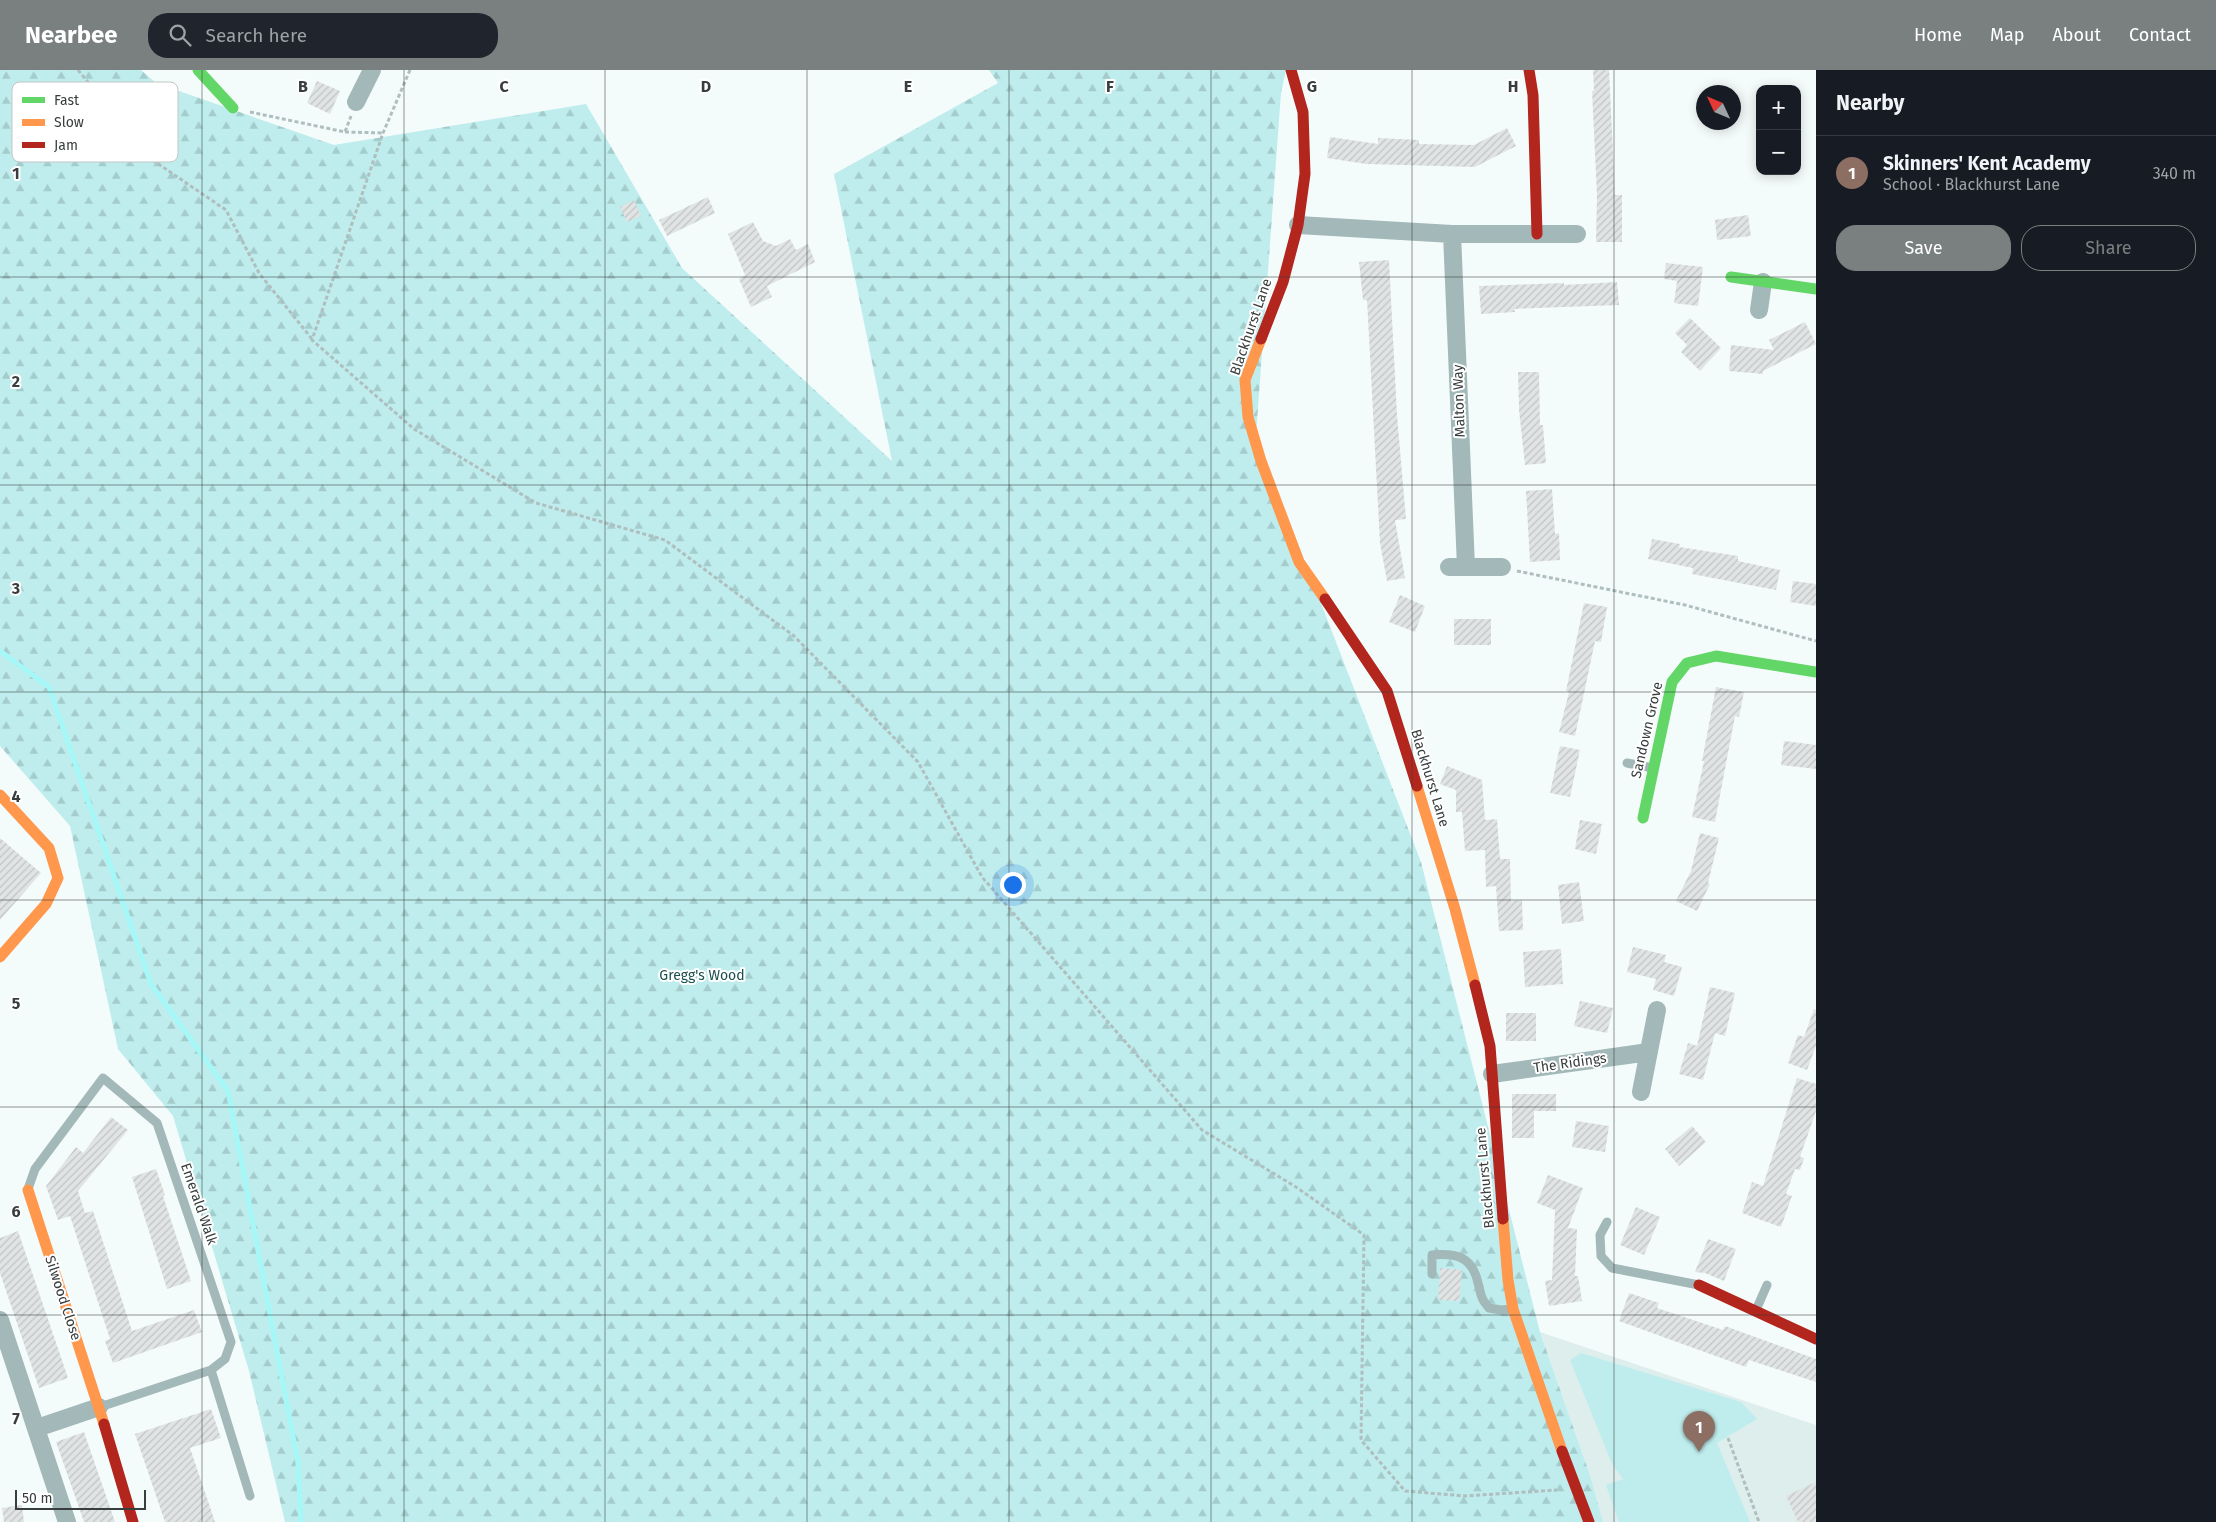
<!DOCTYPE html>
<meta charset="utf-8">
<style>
body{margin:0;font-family:"Fira Sans",sans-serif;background:#20242c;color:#f1f3f6}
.controls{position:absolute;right:15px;top:15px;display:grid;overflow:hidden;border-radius:10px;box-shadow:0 2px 12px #0003}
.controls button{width:45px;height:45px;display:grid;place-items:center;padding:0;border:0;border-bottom:1px solid #363941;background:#171b24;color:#f1f3f6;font:25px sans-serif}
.compass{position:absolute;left:1696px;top:15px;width:45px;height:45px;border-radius:50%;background:#171b24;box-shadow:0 2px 12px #0003;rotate:314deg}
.scale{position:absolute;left:15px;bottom:12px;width:131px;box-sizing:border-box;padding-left:5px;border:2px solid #383d3d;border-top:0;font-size:14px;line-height:18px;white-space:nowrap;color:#383d3d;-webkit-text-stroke:4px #fff;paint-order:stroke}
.you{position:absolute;left:1012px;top:814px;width:18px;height:18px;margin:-12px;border:4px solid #fff;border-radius:50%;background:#1a73e8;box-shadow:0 0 0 8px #1a73e833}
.badge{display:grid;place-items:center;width:32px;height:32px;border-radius:50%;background:#7a8080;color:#fff;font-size:16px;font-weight:700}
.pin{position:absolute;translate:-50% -41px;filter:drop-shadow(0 1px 2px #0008)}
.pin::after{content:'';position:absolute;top:26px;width:18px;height:15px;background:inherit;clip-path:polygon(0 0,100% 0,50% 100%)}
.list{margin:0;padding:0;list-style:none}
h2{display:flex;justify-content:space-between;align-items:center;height:65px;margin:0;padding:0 20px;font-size:21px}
h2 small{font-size:16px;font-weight:400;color:#9ea1a6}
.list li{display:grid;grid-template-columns:32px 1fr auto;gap:15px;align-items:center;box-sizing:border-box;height:75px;padding:0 20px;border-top:1px solid #363941}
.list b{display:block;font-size:19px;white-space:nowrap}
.list p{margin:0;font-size:16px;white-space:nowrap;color:#9ea1a6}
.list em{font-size:16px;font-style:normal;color:#9ea1a6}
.actions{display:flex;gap:10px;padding:15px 20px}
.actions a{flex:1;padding:11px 0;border:1px solid #7a8080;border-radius:20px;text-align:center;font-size:18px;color:#7a8080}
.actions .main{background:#7a8080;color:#fff}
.icon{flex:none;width:28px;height:28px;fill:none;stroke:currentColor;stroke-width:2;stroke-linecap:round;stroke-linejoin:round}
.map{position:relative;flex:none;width:1816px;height:1452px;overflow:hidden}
header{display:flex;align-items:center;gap:30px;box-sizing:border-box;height:70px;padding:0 25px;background:#7a8080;color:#fff}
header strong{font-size:24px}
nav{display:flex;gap:28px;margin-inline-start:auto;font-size:18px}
.search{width:350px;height:45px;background:#20242c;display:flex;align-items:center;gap:12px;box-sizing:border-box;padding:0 18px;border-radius:20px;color:#9ea1a6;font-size:19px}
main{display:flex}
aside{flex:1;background:#171b24}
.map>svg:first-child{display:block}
.built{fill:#deeeed}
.green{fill:#bfeded}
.forest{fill:url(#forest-firs)}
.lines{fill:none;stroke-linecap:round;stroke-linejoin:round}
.stream{stroke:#a5f8f7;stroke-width:5}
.building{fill:url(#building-hatch)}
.path{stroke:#afbebe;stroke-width:3;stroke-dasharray:4 2.5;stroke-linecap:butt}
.lane{stroke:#a3b8b8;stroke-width:9}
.street{stroke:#a3b8b8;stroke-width:18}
.fast{stroke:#63d668;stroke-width:11}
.slow{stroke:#ff974d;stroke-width:11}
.jam{stroke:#b3261e;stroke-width:11}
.grid{fill:none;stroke:#383d3d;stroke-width:1;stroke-opacity:0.55}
.labels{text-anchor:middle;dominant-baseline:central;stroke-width:4;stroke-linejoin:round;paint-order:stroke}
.street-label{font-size:14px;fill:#383d3d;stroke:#fff}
.park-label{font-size:14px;fill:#1b4e4e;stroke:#fff}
.key{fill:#fff;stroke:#c3c5c5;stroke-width:1}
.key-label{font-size:14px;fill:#383d3d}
.grid-label{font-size:16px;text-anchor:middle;font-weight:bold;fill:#383d3d;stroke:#fff;stroke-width:4;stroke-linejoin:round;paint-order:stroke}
</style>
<header>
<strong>Nearbee</strong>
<div class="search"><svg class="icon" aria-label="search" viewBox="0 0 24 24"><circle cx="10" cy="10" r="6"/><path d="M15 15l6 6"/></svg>Search here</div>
<nav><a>Home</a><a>Map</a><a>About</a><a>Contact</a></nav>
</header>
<main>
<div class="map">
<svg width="1816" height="1452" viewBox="0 0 1816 1452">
<defs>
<pattern id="forest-firs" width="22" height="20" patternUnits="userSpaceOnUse" patternTransform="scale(1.25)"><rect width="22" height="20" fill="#bfeded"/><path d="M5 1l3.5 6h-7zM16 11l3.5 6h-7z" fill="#a5cccc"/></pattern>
<pattern id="building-hatch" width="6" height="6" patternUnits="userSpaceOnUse" patternTransform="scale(1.25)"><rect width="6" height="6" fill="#e1e4e4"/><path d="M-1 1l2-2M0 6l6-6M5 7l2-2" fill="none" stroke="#c2c4c4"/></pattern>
</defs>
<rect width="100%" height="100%" fill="#f4fcfb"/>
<path class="built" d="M1540,1262L1816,1355V1452H1603L1591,1408Z"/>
<path class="green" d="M1581,1283L1741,1332L1757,1349L1717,1373L1750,1452H1619L1606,1415L1623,1409L1612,1394L1570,1290Z"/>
<path class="forest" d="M0,0H141L156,13L334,75L586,34L682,198L892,391L834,104L998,13L989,0H1286L1281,23L1256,365L1421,792L1540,1262L1591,1408L1603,1452H285L249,1301L173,1046L118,979L70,756L0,676Z"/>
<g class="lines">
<path class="stream" d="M0,581L49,617L151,914L228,1021L298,1393L301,1452"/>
</g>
<path class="building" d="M1593,0H1609L1615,125H1622V172H1596L1597,125L1592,21H1594Z
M317,11L340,21L330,44L307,33Z
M1507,58L1516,76L1475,97L1366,94L1327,88L1330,67L1378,74V68L1419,70V74L1474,75Z
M708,127L715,143L667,166L659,150Z
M634,130L641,146L627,152L620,137Z
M1748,145L1751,166L1717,170L1715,150Z
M753,152L763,171L776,176L790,169L796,180L808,174L815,192L767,216L772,227L751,237L739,209L745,205L728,164Z
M1389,190L1397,345L1406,449L1395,450L1405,508L1387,511L1380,473L1367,230H1363L1359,192Z
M1666,193L1703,197L1698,236L1674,233L1677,211L1664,209Z
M1617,212L1619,235L1514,239L1515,242L1481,244L1479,216L1564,213V215Z
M1690,248L1721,278L1700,301L1681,282L1687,275L1675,263Z
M1805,252L1816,274L1763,301V304L1729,301L1731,275L1774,280L1769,270Z
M1518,302H1539L1540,355H1543L1546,393L1525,395L1519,340Z
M1552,419L1555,464L1559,463L1560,490L1530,492L1526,421Z
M1652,469L1680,474L1679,477L1738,486V491L1780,500L1776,520L1692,504L1693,498L1648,489Z
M1793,511L1816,514V536L1790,532Z
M1400,525L1425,536L1415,562L1389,552Z
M1584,533L1607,537L1601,572L1595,571L1575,666L1559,662L1569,622L1566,621Z
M1454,549H1491V575H1454Z
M1716,617L1744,622L1739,647L1735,646L1715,752L1692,747L1704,691H1702Z
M1784,671L1816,675V699L1781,695Z
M1560,676L1580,680L1570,727L1550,723Z
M1447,696L1482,710L1485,750L1497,749L1500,789H1510L1511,831L1522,830L1523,860L1499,861L1496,816L1486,817L1485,780L1465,781L1462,742H1456V720L1440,714Z
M1580,750L1602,754L1596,784L1575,779Z
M1700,763L1719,768L1708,813L1710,814L1697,841L1676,831L1691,801Z
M0,768L41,803L0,850Z
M1579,812L1584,851L1562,854L1558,815Z
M1633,877L1666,885L1664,892L1682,897L1674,926L1653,920L1656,909L1627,902Z
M1561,879L1563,914L1525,917L1523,882Z
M1710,917L1735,923L1725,966L1715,963L1703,1010L1679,1004L1688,973L1697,976Z
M1580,931L1613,938L1607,963L1574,956Z
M1814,939L1816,940V976L1807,1000L1788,993L1798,965L1804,967Z
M1506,943H1536V971H1506Z
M1797,1008L1816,1014V1041L1800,1087L1804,1088L1800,1100L1795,1099L1786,1124L1792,1126L1781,1157L1742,1143L1752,1112L1763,1116Z
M1512,1024H1556V1041H1534V1068H1512Z
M111,1047L128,1060L78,1121L85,1143L93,1141L132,1261L194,1240L202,1262L113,1293L105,1271L110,1269L70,1146L58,1150L46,1116L76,1077L83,1083Z
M1576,1051L1609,1056L1605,1082L1572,1077Z
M1692,1056L1706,1072L1679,1096L1665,1079Z
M156,1099L165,1125L163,1126L191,1211L167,1219L132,1107Z
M1548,1105L1583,1118L1568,1158L1577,1159L1575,1206H1578L1582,1231L1549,1236L1545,1211L1552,1210L1555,1140L1537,1133Z
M1636,1137L1660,1147L1644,1185L1620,1175Z
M18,1161L68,1308L39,1318L0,1203V1168Z
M1708,1169L1736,1179L1724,1211L1705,1203L1695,1202Z
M1440,1198L1462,1200L1459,1231L1438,1230Z
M1629,1223L1659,1233L1657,1238L1723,1260L1725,1256L1816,1289V1312L1749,1290L1746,1297L1619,1251Z
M211,1339L221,1368L190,1378L215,1452H165L135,1364Z
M84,1362L115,1452H84L56,1372Z
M1816,1412V1452H1798L1786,1426Z
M22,1435L24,1452H4L2,1438Z"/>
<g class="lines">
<path class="path" d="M78,0L151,89L226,140L259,203L312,269
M410,0L383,63L312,270L414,359L536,433L665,470L794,566L918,692L982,807L1202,1060L1296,1117L1364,1165L1361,1370L1405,1421L1465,1426L1557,1420
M250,42L345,62L351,46
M345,62L383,63
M1517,501L1685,535L1816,571
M1728,1368L1759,1452"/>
<path class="lane" d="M1627,693L1653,698
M28,1119L35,1099L103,1008L157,1053L231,1272L225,1289L211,1300L100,1337
M1607,1152L1600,1165L1601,1186L1612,1198L1699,1215
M1432,1204V1185C1456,1183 1472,1186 1478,1213C1482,1226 1479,1226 1489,1238L1501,1240L1512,1239
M1756,1240L1767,1215
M211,1300L250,1426"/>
<path class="street" d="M356,32L372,0
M1298,155L1452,164H1577
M1452,164L1466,497
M1759,240L1763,212
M1449,497H1502
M1492,1004L1649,982
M1641,1022L1657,940
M0,1250L67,1452
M37,1358L99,1337"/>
<path class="fast" d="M198,0L233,38
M1731,207L1816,219
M1643,748L1672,612L1687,593L1716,586L1816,602"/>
<path class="slow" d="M1261,269L1245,310L1248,347L1261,391L1299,492L1325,529
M1417,716L1455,839L1475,915
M0,725L49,778L58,808L46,834L0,887
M28,1120L104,1354
M1503,1149L1508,1210L1513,1239L1562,1381"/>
<path class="jam" d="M1529,0L1533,25L1537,164
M1261,269L1283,212L1298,155L1305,104L1303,42L1291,0
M1325,529L1387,621L1417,716
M1475,915L1490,976L1503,1149
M1699,1215L1816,1269
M104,1354L133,1452
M1562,1381L1589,1452"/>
</g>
<path class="grid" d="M202,0V1452M404,0V1452M605,0V1452M807,0V1452M1009,0V1452M1211,0V1452M1412,0V1452M1614,0V1452M0,207H1816M0,415H1816M0,622H1816M0,830H1816M0,1037H1816M0,1245H1816"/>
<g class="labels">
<g class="street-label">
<text transform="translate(1251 257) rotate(-71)">Blackhurst Lane</text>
<text transform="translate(1459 331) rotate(-92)">Malton Way</text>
<text transform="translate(1647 660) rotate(-77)">Sandown Grove</text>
<text transform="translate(1430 708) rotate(73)">Blackhurst Lane</text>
<text transform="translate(1570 993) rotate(-8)">The Ridings</text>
<text transform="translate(1485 1108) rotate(-95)">Blackhurst Lane</text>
<text transform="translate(199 1134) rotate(71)">Emerald Walk</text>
<text transform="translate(63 1228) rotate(72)">Silwood Close</text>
</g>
<g class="park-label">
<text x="702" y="905">Gregg's Wood</text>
</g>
</g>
<rect x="12" y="12" width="166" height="80" rx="8" class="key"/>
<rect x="22" y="27" width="23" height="6" fill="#63d668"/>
<rect x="22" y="49" width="23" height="7" fill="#ff974d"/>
<rect x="22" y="72" width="23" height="6" fill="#b3261e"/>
<g class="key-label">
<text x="54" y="35">Fast</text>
<text x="54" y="57">Slow</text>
<text x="54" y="80">Jam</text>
</g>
<g class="grid-label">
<text x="303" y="22">B</text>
<text x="504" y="22">C</text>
<text x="706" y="22">D</text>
<text x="908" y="22">E</text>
<text x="1110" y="22">F</text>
<text x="1312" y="22">G</text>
<text x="1513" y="22">H</text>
<text x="16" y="109">1</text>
<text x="16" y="317">2</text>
<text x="16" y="524">3</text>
<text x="16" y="732">4</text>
<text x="16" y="939">5</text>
<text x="16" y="1147">6</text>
<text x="16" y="1354">7</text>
</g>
</svg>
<div class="controls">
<button>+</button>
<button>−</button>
</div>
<svg class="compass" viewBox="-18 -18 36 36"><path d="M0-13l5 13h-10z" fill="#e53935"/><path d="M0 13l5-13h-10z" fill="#9ea1a6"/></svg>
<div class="scale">50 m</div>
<div class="you"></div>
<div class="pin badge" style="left:1699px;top:1382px;background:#8d6e63">1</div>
</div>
<aside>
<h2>Nearby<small></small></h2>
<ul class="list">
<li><span class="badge" style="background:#8d6e63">1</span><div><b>Skinners' Kent Academy</b><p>School · Blackhurst Lane</p></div><em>340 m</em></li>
</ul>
<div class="actions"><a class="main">Save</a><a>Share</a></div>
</aside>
</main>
